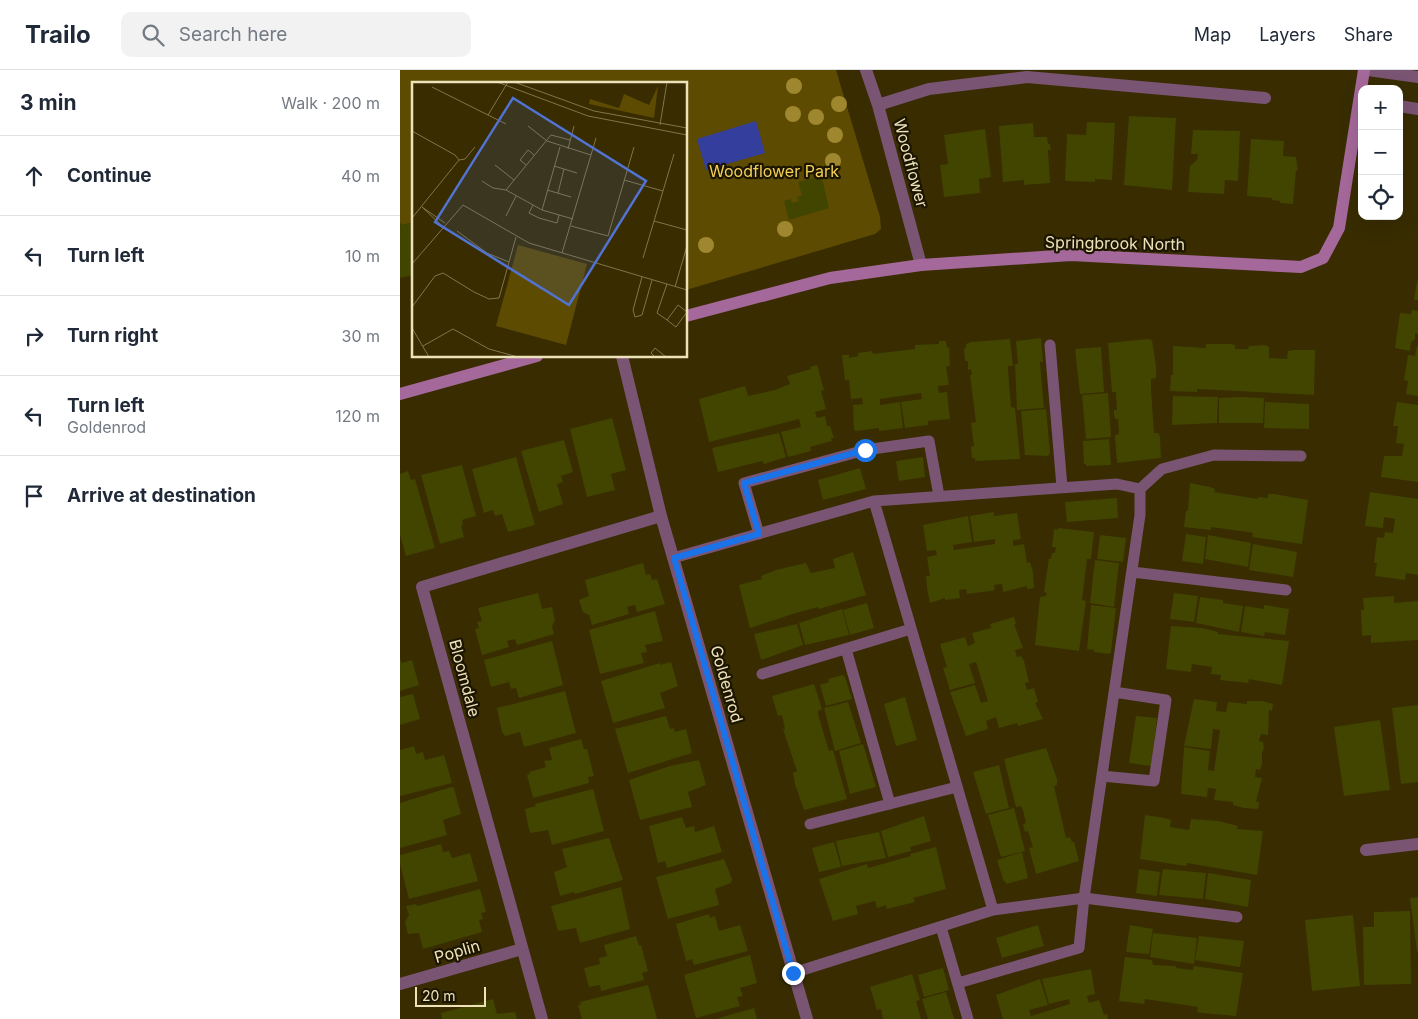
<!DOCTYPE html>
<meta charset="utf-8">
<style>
body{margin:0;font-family:Inter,sans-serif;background:#f2f2f3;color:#1f2937}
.controls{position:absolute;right:15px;top:15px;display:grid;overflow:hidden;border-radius:10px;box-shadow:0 5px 20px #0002}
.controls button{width:45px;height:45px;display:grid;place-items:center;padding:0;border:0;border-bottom:1px solid #e0e1e3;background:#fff;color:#1f2937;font:25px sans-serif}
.scale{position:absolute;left:15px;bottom:12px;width:71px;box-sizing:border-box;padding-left:5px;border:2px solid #eee2bb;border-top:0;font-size:14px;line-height:18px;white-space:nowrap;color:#eee2bb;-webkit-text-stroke:4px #1c1500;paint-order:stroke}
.stop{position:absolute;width:15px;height:15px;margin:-11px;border:4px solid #1a73e8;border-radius:50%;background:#fff}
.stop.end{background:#1a73e8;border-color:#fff;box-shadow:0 1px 5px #0008}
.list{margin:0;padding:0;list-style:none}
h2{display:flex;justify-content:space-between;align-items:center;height:65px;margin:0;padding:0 20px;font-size:21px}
h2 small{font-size:16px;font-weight:400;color:#747a83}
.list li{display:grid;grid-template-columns:32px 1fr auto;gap:15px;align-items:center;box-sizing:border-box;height:80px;padding:0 20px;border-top:1px solid #e0e1e3}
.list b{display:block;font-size:19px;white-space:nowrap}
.list p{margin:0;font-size:16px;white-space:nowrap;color:#747a83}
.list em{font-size:16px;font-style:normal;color:#747a83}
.icon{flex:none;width:28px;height:28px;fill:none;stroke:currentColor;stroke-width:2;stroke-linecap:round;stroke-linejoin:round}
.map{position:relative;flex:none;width:1018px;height:949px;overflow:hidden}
header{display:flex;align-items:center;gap:30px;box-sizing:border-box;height:70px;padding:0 25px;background:#fff;border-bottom:1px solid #e0e1e3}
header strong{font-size:24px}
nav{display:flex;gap:28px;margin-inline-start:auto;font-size:18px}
.search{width:350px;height:45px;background:#f2f2f3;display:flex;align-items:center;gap:12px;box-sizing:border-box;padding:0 18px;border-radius:10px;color:#747a83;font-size:19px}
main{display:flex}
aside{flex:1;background:#fff}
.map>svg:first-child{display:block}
.green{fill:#5d4b02}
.water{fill:#343e9c}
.building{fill:#414500}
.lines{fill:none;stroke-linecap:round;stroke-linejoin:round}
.lane{stroke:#7a5473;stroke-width:11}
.street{stroke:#7a5473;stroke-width:12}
.secondary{stroke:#a5689a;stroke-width:12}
.tree{fill:#9f872f}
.route{stroke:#1a73e8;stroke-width:6}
.labels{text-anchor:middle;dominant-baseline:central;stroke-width:4.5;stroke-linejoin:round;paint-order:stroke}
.street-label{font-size:16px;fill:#eee2bb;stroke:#1c1500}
.park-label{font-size:16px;fill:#f4d155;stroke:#1c1500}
.inset-road{fill:none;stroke:#81754b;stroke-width:1}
.view{fill:#5173d1;fill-opacity:0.15;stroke:#5173d1;stroke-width:2.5}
.inset-edge{fill:none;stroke:#eee2bb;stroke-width:2.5}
</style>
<header>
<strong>Trailo</strong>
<div class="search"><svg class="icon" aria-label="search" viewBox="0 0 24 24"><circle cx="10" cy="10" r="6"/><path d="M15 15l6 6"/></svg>Search here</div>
<nav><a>Map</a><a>Layers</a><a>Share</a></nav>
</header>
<main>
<aside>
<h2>3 min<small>Walk · 200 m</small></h2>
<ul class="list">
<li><svg class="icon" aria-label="ahead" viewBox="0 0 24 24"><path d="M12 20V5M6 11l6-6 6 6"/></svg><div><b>Continue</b></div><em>40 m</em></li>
<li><svg class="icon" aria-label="left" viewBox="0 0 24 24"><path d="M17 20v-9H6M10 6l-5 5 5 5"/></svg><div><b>Turn left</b></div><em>10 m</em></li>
<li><svg class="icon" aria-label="right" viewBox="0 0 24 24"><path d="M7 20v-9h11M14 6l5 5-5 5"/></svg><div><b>Turn right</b></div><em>30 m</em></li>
<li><svg class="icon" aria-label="left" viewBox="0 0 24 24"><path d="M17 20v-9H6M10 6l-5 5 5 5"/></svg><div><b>Turn left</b><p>Goldenrod</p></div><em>120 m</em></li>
<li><svg class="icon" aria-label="arrive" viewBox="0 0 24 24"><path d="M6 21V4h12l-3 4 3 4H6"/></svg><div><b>Arrive at destination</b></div></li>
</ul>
</aside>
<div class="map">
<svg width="1018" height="949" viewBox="0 0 1018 949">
<rect width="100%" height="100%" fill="#382c00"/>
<path class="green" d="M0,0H436L480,147L481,159L475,164L286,220V14H14V195L0,152Z"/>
<path class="water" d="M356,51L365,83L306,100L297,69Z"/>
<path class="building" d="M729,46L776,48L772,120L724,115Z
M687,52L715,53L712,110L695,109V112L665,111L667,64L686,65Z
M633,53L634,67H647L648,74H650L651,80H648L650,113L624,115V110L603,112L599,56Z
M585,59L591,107L579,109L580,123L544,127L540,95L548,94L544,65Z
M793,60L840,61L838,111L825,110L824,124L788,122L790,96L797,90L798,84H791Z
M851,69L884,71L883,86L896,87L898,101L896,100L893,134L880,133V131L872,130V128L847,126Z
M420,100L429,138L389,150L384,131L391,129L392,133L399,131L397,127L402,125L398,112L414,108L413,102Z
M14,152V205L0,208V155Z
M1017,211H1018V230H1014Z
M1012,240L1018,241V264L1015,263V269L1011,272L1010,281L995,278L1000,243L1011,244Z
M641,268L643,292H640L644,338L617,340L615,294H618L616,271Z
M610,269L613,296H608V300L611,337L615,338L620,389L575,391V388H572L571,377L574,376L571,353L576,352L570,305H572L571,299L568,300V291H565L564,279L566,278V274L571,272Z
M748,269L752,270L756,296V308L751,309V319L754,363H758L760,367L761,388L717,393L715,365L719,364L718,349H715L714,345V340H717L716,322H712L708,273Z
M539,271H546L547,278L549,277L550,296L546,297L549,315L538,316L539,323L547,322L550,349L528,351V355L505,358L501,332L522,329L521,323L480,329V335L500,332L503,358L479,361V358L457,361L454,360L453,335L463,334L462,328L451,329L449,310H445L442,285H449V288L458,286V283L472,281L473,284L515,279V275L539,274Z
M806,274H830L835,275V279H848L849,276L865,275L869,277V288L887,289L888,281L894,280H915L914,325L797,319V322L770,321L771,305H773V276L806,278Z
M1017,276H1018V326L1006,324L1008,311L1004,310L1008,285L1015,286Z
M701,277L704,322L680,324L675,279Z
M417,295L424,320L421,321L426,339L415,342L417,348L425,346L427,356H430L434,368H431L432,371L410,377L411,381L388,387L381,362L401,357L399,349L309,372L299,329L345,316L348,326L375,320L390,314L387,306L411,299L410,297Z
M708,323L711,367L686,369L682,325Z
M773,326L818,327L817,353L772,355Z
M841,327L864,328L863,353H819V328Z
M865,332L909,334V359L864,358Z
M997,332L1018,335V412L981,407L984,386H1002L1004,374L996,373L998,356H993Z
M646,339L650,383L648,386L625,385L621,341Z
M212,348L226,400L211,404L215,420L187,427L170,359Z
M379,363L386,387L364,394L362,391L318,402L312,378Z
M709,369L711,395L686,396V394H684L683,371Z
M164,370L173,402L161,406L163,412L157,414L163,434L139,442L121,381Z
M116,387L135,455L108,462L102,444L95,446L93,440L84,443L72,399Z
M523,387L525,407L499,411L496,391Z
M62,395L76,446L62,450L63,455L61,456L64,467L40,474L21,405Z
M460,398L466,419L423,430L418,410Z
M8,401L11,410L15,409L35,478L6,486L0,465V404Z
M790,413L810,417L815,419L814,422L858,429V427L868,428V424H874L908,430L902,474L852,467L853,463L848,462L811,457V460L784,457L786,441H788Z
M970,422L1018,429V505L1006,503L1005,510L975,506L977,493H974L977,467L984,468L985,462L993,463L995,449L984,447L983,458L965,456Z
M717,428L718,448L667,452L665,432Z
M594,442V446L617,443L621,469L613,470V476L624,474L627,493L630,492L633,502L634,518L627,519V516L603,522L602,514L594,515L595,520L590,521L567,524L566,519L559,520L560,528L545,530V528L530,533L527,518L526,506H530L527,487L537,485L536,480L527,481L523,455L568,446L572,472L553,475L554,480L595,474V469L574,472L570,446Z
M658,458L694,462L691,489H687L682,530L686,531L679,581L635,575L640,527L646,526L647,523L644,522L649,488L651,489L652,483H655L656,477H652L654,459L658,460Z
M786,464L806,467L803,494L782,491Z
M700,465L726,468L723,492L697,489Z
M808,465L851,473L848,497L805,489Z
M853,474L897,482L893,507L849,500Z
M453,482L466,525L419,539L418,537L396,543L350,558L339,515L362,509L361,506L376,500L406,493L411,503L435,498L433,489Z
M695,490L719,493L714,537L690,533Z
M243,493L246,505L250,504L252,510L257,509L265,534L237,542L235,535L227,537L229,544L192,555L189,545L183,542L179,530L189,526L185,510Z
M138,523L142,539L152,537L155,550L152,556L154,564L117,575L115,569L107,571L109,577L82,585L75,559L79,558L77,552L82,551L78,538Z
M774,523L798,526L794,552L770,549Z
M994,526V533L1018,531V570L971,573V565L962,566L961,540H964L963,528Z
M800,527L823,530V533L843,536L839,562L796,553Z
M467,533L474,558L450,565L443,540Z
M691,535L716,538L711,582L709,584L694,582V580L687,579Z
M864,535L889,539L885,565L865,562L864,566L841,562L845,536L864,539Z
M442,539L449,565L405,575L399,553Z
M255,541L263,571L245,575L247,582L241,583L244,593L200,604L189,560Z
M614,547L616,554H614L623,578L615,580L617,587L621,586L624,591L629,612L625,613L627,620L634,618L638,632L635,633L643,649L618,656L617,653L599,658L596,647L586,651L588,659L566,666L550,622L575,615L581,633L588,631L576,592L569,594L575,613L550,620L543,598L547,597L540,574L565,567L568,576L575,573L572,563L591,558L590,554Z
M397,554L403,575L361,590L354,564Z
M771,556L802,558L818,562V564L889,571L882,615L849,609L848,613L820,610L821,605L811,604L812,597L792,594L791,602L766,599Z
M152,571L163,615L119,628L116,618L111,619L109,612L91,617L84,590Z
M0,589L2,593L12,590L19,615L0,621Z
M271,592L278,616L260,623L265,638L213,653L201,611L260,593V595Z
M442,605L445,607L452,629L426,636L420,615L429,612L428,609Z
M414,614L422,639L418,641V644L429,681L433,680L447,729L404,740L395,714L393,703L397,701L383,659H385L383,649L382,645L378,646L372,626Z
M165,621L176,663L124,677L120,662L105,666L102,662L97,638Z
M13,624L20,649L0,655V627Z
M505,627L517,670L496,676L484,634Z
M794,629L817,632L816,641L826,642L828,632L847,634V631H863L873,634L872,641L869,640L868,665L861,664L859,671L863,672L864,678L862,683V694L860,700L856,699L855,707L862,708L856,732H859L858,739L844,738L833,735V732L814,730L816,719L808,718L807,727L781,724L784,677L810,681L808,700L814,701L820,660L813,659L811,679L784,676Z
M448,632L461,673L435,681L424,638Z
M1018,635V712L1001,714L992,638Z
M266,646L270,659L274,658L275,662L286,659L292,683L228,703L215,659Z
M736,646L757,648L751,696L729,693Z
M980,650L990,720L944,726L934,657Z
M181,669L184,679H187L194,706L188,707L189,713L133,728L127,705L130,704L129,702L146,697L144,691L152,690L149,678Z
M463,674L476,717L450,724L439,681Z
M14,676L16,684L23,682L25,690L44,685L52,713L0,726V680Z
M646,678L657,709V715L654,716L666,768L670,767L672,772H674L679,791L636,804L629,778L633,777L628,761L625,762L623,754L626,753L623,740L621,736L616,737L604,689Z
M299,690L306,715L288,722L292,737L240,750L229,710L270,696Z
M599,695L609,738L586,744L573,702Z
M51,717L54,718L61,744L43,750L47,765L0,778V733Z
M193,719L204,761L152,775L148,760L131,763L129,760L125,739L136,736L135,734Z
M614,738L625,781L601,787L588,745Z
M745,745L765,748L771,750L770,757L789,760L791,749L818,751L838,756L837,759L863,761L857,805L787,793L786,796L740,789Z
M524,746L531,771L510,777L511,781L488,787L481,761Z
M282,747L286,758L294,756L295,762L314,756L322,782L267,798L265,791L258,793L249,756Z
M479,762L486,788L442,796L436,771Z
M209,768L223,810L175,824L174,822L160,826L154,802L167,797L162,779Z
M434,772L441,797L419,802L412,778Z
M41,774L43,782L49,781L52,788L70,783L78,811L9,829L0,794V785Z
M536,777L546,819L513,828L515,832L487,839L486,835L477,838L475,831L456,836L458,844L433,851L419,809L467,794L468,798L511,786L510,784Z
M622,782L628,808L606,814V811L604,812L597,790Z
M324,789L332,809L331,813L315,819L319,835L268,849L256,807Z
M739,799L760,802L757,826L736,823Z
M763,799L806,803L803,829L759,825Z
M808,803L851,810L848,837L805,829Z
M221,817L230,859L180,873L176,858L158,861L151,836Z
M80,819L86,842L81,843L83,849L79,850L82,862L23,879L19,863L8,864L5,852L9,845L6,836L16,834L17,836Z
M1018,827V881L1017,882L1010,828Z
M1010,841L1011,914L964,915L963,857H974V842Z
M309,844L310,848L315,846L319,861L340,855L348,881L294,895L292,889L286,891L276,854Z
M953,845L960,916L912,921L905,850Z
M638,855L644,876L602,888L596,868Z
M730,855L753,859L749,884L726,882Z
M753,863L797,868L794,894L750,887Z
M236,866L239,876L241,875L248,901L242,903L244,910L201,921L200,915L189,917L184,898L200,894L199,888L207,886L204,875Z
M799,866L844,871L840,897L795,890Z
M350,885L357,913L340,918L343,926L337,927L340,936L296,948L284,905Z
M725,887L752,890L753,895L776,896V898L793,900L794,896L843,903L836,946L803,943L797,942L798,937L745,929L744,934L719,931Z
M543,898L549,920L524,927L518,905Z
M691,899L695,924L687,926L689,933L699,930L704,945L707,944L708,949H603L596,925L640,909L648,935L629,940L631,946L670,934L669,929L649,934L642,909Z
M512,904L520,930L516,931L521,949H483L481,939L477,940L470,917Z
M248,915L257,949H182L178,935H181L180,932Z
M546,922L554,949H528L522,929Z
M93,929L97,944L115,942L117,949H42L41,943Z
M354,938L357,949H319V948Z"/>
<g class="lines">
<path class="lane" d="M650,275L662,417
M740,419L762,399L814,385L901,386
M474,431L593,840
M359,464L344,413L465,380L529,371L539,426
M273,488L474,431L717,414L740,419V445L684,828L679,878L558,913
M732,502L886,520
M446,579L490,734
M362,604L511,559
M702,706L754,711L766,630L714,622
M410,754L557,717
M541,857L568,949
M393,903L593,840L684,828L837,847"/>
<path class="street" d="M466,0L478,35L521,195
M968,0L1018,7
M478,35L529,19L627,7L865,28
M999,36L1018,39
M222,286L261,446L407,949
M966,780L1018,774
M0,914L122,879
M142,949L22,517L261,446"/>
<path class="secondary" d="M286,246L430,208L521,195L671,185L901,197L923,188L939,158L964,0
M0,324L137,286"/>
</g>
<g class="tree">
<circle cx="394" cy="16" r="8"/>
<circle cx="439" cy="34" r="8"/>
<circle cx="393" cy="44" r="8"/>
<circle cx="416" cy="47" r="8"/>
<circle cx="435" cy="65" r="8"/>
<circle cx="433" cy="91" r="8"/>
<circle cx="385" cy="159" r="8"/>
<circle cx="306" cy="175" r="8"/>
</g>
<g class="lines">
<path class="route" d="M393,903L274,488L359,464L344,413L465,380"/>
</g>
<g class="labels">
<g class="street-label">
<text transform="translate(511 93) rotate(75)">Woodflower</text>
<text transform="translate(715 173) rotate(1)">Springbrook North</text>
<text transform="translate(65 608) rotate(75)">Bloomdale</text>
<text transform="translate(327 614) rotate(74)">Goldenrod</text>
<text transform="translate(57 881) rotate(-16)">Poplin</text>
</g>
<g class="park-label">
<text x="374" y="101">Woodflower Park</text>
</g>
</g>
<g transform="translate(12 12)">
<rect width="275" height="275" fill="#382c00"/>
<path d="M246,4L242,36L177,22L178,17L207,26L212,12L237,23ZM106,163L175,182L154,263L84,244Z" fill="#5d4b02"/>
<path class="inset-road" d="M85,0L176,34L275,53M102,0L182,29L275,46M20,5L94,42M76,33L96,0M248,43L255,0M116,44L135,59L179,73M0,49L43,73L47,78L0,136M158,58L139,53L94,108L130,128L161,137M156,67L162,44M47,78L53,77L63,65M83,83L102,98M114,83L108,78L116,68L122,73M142,84L165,91M212,98L251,109M70,99L81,106L94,108M135,108L159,115M146,111L152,87M121,123L117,131L127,136L145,141L147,133M10,125L33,141M10,125L30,144M130,128L148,65M94,134L104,114M242,139L275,148M159,144L196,154L222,65M45,149L75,171L97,180M150,171L184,56M231,176L262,72M0,182L51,123L117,161L275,208M230,195L221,228L223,235L230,233L240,198M255,202L245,231L255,238M263,205L275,164M0,225L23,194L31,191L62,210L77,217L87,216L104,155M275,230L266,223L255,238L264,245L275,230M0,246L17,275M11,264L41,247L77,267L106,275M243,275L239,271L243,266L254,275"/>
<path class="view" d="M101,16L234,99L157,223L23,140Z"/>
<rect width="275" height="275" class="inset-edge"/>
</g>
</svg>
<div class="controls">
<button>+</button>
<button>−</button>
<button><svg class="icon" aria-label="locate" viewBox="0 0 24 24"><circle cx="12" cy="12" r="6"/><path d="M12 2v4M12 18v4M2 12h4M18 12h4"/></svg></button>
</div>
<div class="scale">20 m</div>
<div class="stop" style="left:465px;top:380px"></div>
<div class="stop end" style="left:393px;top:903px"></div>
</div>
</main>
